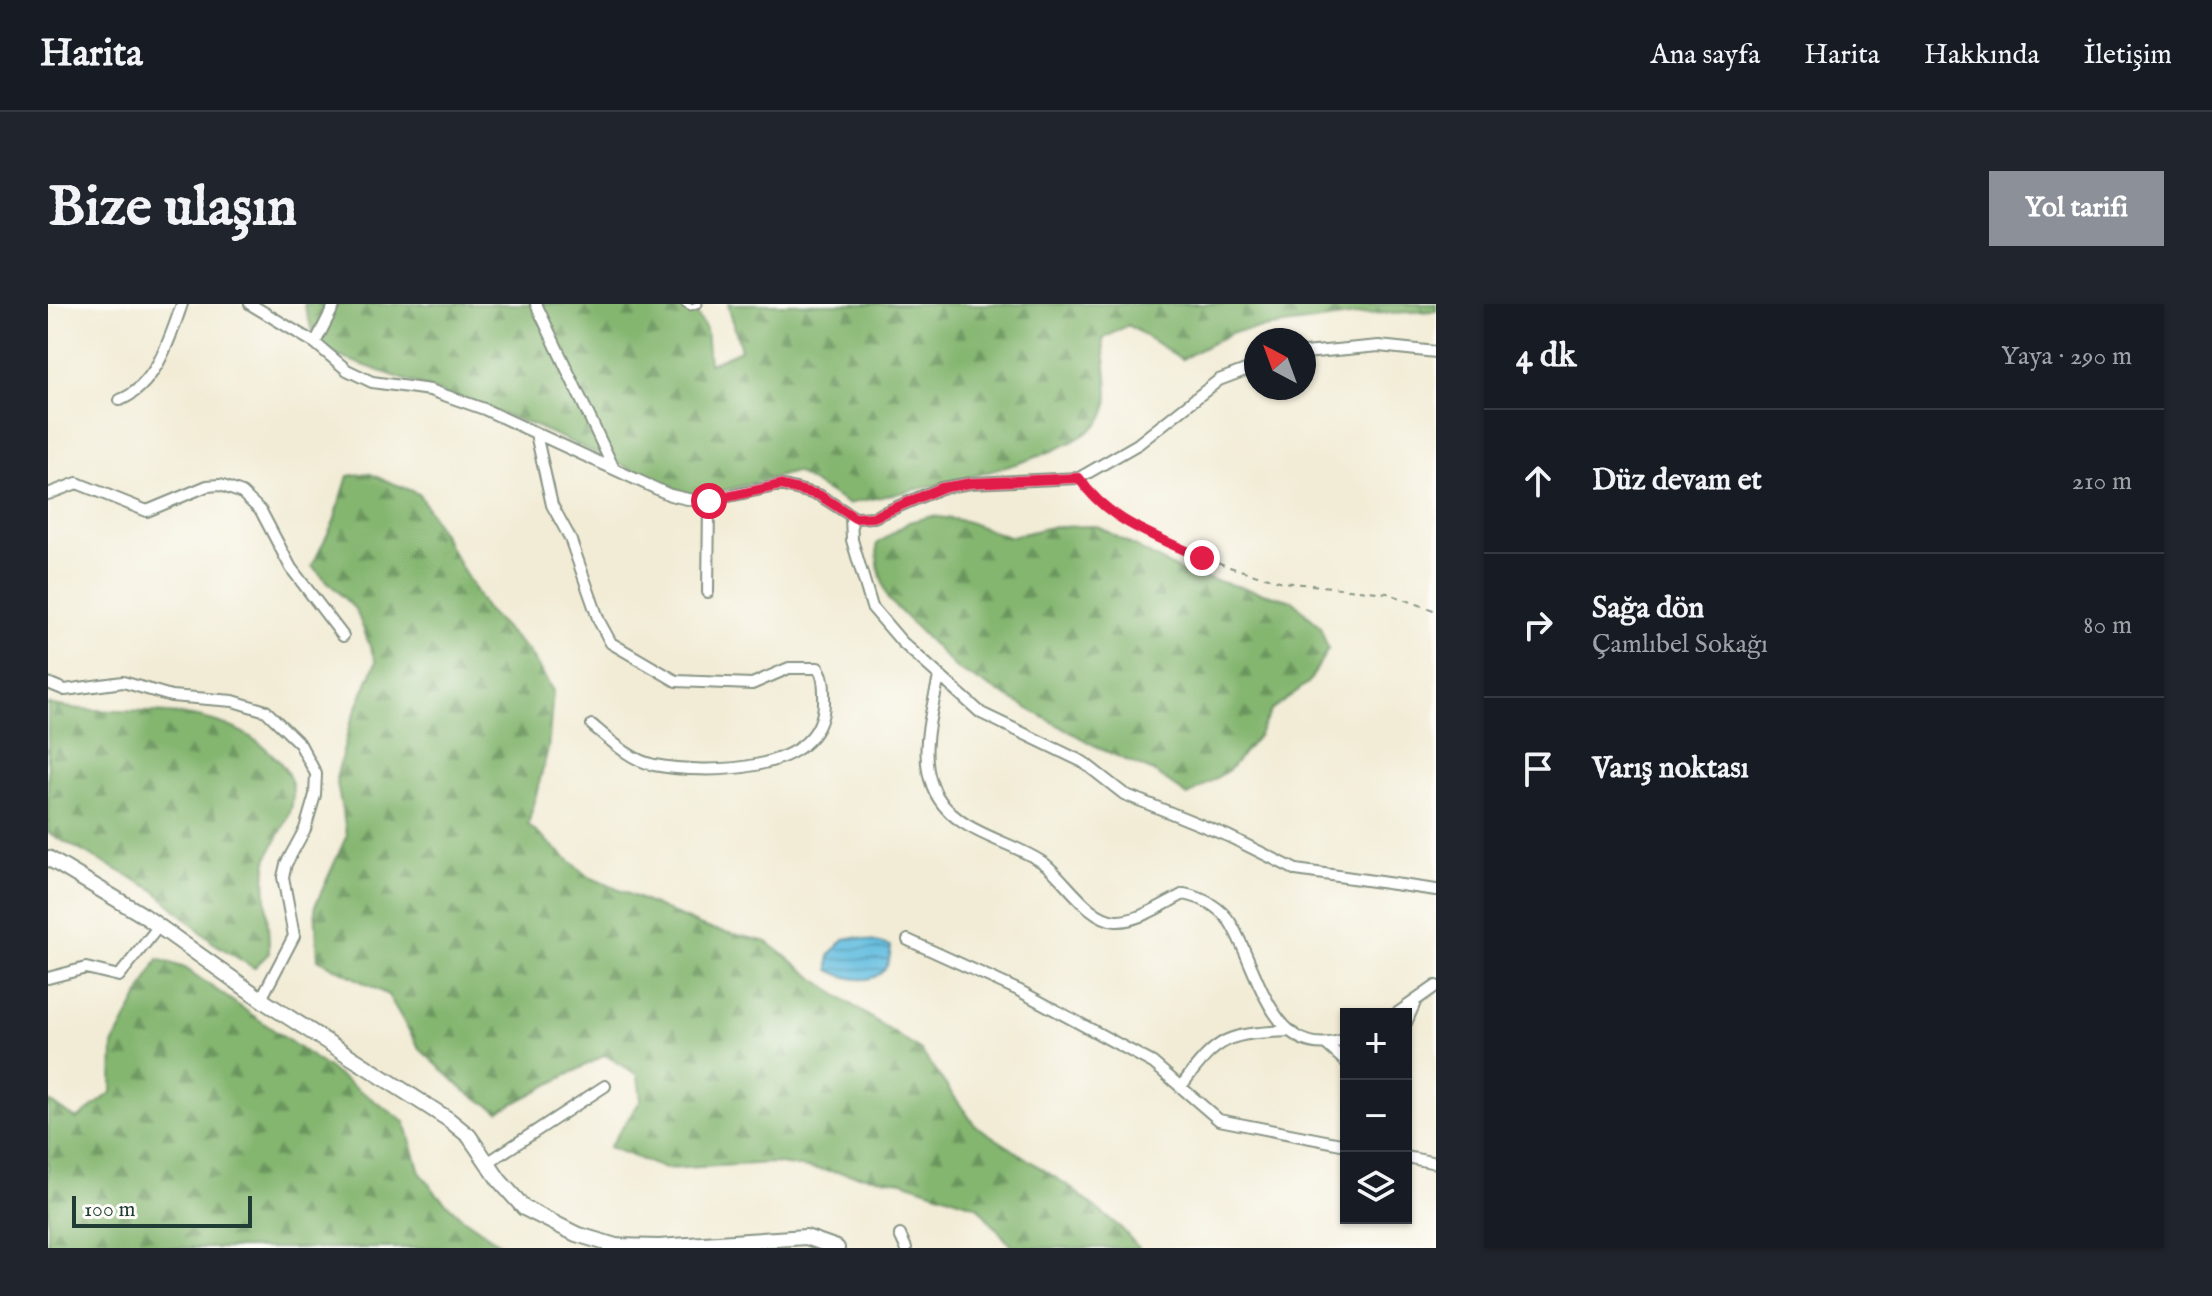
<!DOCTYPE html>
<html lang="tr">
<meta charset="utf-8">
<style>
body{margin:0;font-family:"IM FELL English",serif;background:#20242c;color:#f1f3f6}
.controls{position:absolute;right:24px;bottom:24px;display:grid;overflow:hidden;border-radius:0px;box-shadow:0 2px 6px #0004}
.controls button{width:72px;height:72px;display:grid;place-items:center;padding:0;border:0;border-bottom:2px solid #363941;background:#171b24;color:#f1f3f6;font:40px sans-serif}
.compass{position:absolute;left:1196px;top:24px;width:72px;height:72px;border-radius:50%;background:#171b24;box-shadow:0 2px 6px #0004;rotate:319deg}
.scale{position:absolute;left:24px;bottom:20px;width:180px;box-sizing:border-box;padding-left:8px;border:4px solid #1f3d34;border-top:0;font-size:22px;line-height:28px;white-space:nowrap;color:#1f3d34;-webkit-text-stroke:6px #fdfcf7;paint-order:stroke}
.stop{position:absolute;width:24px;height:24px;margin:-18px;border:6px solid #e11d48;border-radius:50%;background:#fff}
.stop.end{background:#e11d48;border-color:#fff;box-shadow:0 2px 8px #0008}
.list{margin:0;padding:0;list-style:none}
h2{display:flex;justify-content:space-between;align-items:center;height:104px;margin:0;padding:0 32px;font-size:34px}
h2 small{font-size:26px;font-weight:400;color:#9ea1a6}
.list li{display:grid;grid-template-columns:52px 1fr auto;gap:24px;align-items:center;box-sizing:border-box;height:144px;padding:0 32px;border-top:2px solid #363941}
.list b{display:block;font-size:30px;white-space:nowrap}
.list p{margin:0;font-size:26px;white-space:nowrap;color:#9ea1a6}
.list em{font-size:26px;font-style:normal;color:#9ea1a6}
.icon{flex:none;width:44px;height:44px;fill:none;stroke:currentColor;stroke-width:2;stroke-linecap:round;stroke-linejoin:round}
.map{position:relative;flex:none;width:1388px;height:944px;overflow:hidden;border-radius:0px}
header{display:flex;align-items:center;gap:48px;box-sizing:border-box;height:112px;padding:0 40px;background:#171b24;border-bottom:2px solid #363941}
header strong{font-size:38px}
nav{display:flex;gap:44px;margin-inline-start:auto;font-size:28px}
.intro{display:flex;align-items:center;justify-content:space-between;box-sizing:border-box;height:192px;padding:0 48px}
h1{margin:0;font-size:56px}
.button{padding:20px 36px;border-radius:0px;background:#8c9099;color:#fff;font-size:28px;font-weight:700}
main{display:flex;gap:48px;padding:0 48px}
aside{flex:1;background:#171b24;border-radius:0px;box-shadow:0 2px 6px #0004}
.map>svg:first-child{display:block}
.forest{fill:url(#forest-firs);stroke:#527a52;stroke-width:2}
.water{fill:url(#water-rules);stroke:#417d8a;stroke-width:2}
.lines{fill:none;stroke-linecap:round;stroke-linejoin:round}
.lane-casing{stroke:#889485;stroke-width:9}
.street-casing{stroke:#889485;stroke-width:14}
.secondary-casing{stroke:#889485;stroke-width:18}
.path{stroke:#889485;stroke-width:2;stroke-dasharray:6 6;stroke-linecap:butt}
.lane{stroke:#fff;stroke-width:5}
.street{stroke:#fff;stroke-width:10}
.secondary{stroke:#fff;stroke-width:14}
.route{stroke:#e11d48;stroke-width:10}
</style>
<header>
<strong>Harita</strong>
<nav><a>Ana sayfa</a><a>Harita</a><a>Hakkında</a><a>İletişim</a></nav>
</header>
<div class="intro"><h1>Bize ulaşın</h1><a class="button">Yol tarifi</a></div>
<main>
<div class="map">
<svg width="1388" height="944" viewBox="0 0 1388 944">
<defs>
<pattern id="forest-firs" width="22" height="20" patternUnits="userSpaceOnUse" patternTransform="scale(2)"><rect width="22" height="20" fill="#84b670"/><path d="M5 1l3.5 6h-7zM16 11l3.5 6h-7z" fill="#6b955d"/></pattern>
<pattern id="water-rules" width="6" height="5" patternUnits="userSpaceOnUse" patternTransform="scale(2)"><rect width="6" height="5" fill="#63bde0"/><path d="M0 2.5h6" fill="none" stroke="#519bb6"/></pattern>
</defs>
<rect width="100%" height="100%" fill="#fdfcf7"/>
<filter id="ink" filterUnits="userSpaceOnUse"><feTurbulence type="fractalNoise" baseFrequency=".0125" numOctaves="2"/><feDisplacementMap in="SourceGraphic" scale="16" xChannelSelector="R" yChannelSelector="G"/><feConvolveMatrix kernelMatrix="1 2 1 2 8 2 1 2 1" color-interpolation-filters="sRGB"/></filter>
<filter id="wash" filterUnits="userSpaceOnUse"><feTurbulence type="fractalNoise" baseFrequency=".006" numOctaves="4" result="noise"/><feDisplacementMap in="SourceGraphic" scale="32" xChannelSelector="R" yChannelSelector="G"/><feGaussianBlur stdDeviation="1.8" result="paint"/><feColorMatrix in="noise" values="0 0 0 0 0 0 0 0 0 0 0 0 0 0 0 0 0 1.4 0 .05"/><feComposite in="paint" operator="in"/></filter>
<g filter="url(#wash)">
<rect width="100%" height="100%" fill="#f2ecd6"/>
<path class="forest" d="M256,0H643L658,25L661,60L693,46L680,0H1388V7L1316,10L1185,28L1134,55L1080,21L1055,35C1056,53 1064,94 1057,109C1036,157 853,188 800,200L747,168L648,194L487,122L270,45Z
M320,169L371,190L437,304L481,348L505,387L500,445L480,521L539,572L656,623L719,638L783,687L873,747L927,821L1019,881L1073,924L1091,944H965L929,902L854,877L724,859L617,865L561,843L593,796L590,771L557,751L451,807L417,787L372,745L340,691L270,655L267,602L299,531L288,475L302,420L328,358L308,306L264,262L286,217L300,172Z
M884,212L917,217L961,233L1003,223L1049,222L1132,267L1245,297L1272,323L1280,345L1261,378L1223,407L1210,432L1182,465L1140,492L1106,468L1053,445L909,365L839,294L830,262L829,240L861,218Z
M0,400C77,417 165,390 226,452C236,462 245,475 245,489C245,519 224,535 219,557C214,581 222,623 221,649L206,664L164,638L105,585L0,529Z
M110,655L137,664L357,818L372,868L389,890L412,912L458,944H0V797L29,815L64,788L65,741Z"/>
<path class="water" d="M807,633L843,642C842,682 809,680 781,666V652L796,635Z"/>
</g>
<g filter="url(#ink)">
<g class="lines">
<defs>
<path id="lane" d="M637,0L643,3L651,0"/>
<path id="street" d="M202,0L267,39L287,0
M488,0L566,165
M267,39L299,66L324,78L382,86L436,105L622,191L653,198L732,181L771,191L807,214L826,213L893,184L923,179L1031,174L1090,140L1171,76L1208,62
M1256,49L1331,42L1388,48
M72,96C108,82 122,34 134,0
M488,130L504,201L522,234L551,317L563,339L628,377L704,380L741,364H770C777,373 776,388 776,399C774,472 655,470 606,461C582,456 562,436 544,421
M0,190L29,179L99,207L159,182L172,181L194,189L213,207L243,264L295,332
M803,212L804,236L824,303L854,338L933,409L1035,458L1076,490L1180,532L1248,566L1388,586
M660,288L661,197
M891,373C884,406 871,448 884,481C902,530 961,534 997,560C1018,576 1040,615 1068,617C1090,618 1117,599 1136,590C1155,594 1171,602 1182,618C1210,662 1224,762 1298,735
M0,379L17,386L75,378L123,392L185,397L218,407L252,440L268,470L267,491L257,525L238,560L235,573L246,632L213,695
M860,636L970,686L1105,759L1171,816L1298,841
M0,674L38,664L71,672L111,622
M1348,710L1388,682
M1358,719L1368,696
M1278,740L1298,758
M1134,781C1172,730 1181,730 1242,727
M1358,853L1388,859
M439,859L557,782
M852,931L858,944"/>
<path id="secondary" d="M0,554L95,611L220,700L400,815L421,832L451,876L476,904L528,930L568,942L611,943L758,933L789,944"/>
</defs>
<use href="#lane" class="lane-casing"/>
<use href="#street" class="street-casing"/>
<use href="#secondary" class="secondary-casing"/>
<path class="path" d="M1036,182L1078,218L1181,263L1235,278L1339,289L1388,307"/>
<use href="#lane" class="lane"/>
<use href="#street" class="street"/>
<use href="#secondary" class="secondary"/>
</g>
</g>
<g class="lines" filter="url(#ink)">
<path class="route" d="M661,197L732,181L771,191L807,214L826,213L893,184L923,179L1031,174C1059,217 1110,233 1154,254"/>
</g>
</svg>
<div class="controls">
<button>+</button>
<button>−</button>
<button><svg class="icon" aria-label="layers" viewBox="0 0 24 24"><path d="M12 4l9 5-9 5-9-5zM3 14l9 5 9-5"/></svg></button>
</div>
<svg class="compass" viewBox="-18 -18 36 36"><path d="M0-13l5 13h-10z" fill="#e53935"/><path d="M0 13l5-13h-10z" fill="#9ea1a6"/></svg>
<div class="scale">100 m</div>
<div class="stop" style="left:661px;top:197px"></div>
<div class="stop end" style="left:1154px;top:254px"></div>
</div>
<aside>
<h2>4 dk<small>Yaya · 290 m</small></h2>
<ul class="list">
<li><svg class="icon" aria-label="ahead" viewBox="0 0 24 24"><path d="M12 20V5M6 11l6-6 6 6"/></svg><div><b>Düz devam et</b></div><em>210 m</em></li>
<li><svg class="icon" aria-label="right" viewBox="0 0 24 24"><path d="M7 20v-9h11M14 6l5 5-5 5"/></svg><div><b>Sağa dön</b><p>Çamlıbel Sokağı</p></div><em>80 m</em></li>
<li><svg class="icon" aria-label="arrive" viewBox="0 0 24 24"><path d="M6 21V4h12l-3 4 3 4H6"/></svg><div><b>Varış noktası</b></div></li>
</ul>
</aside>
</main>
